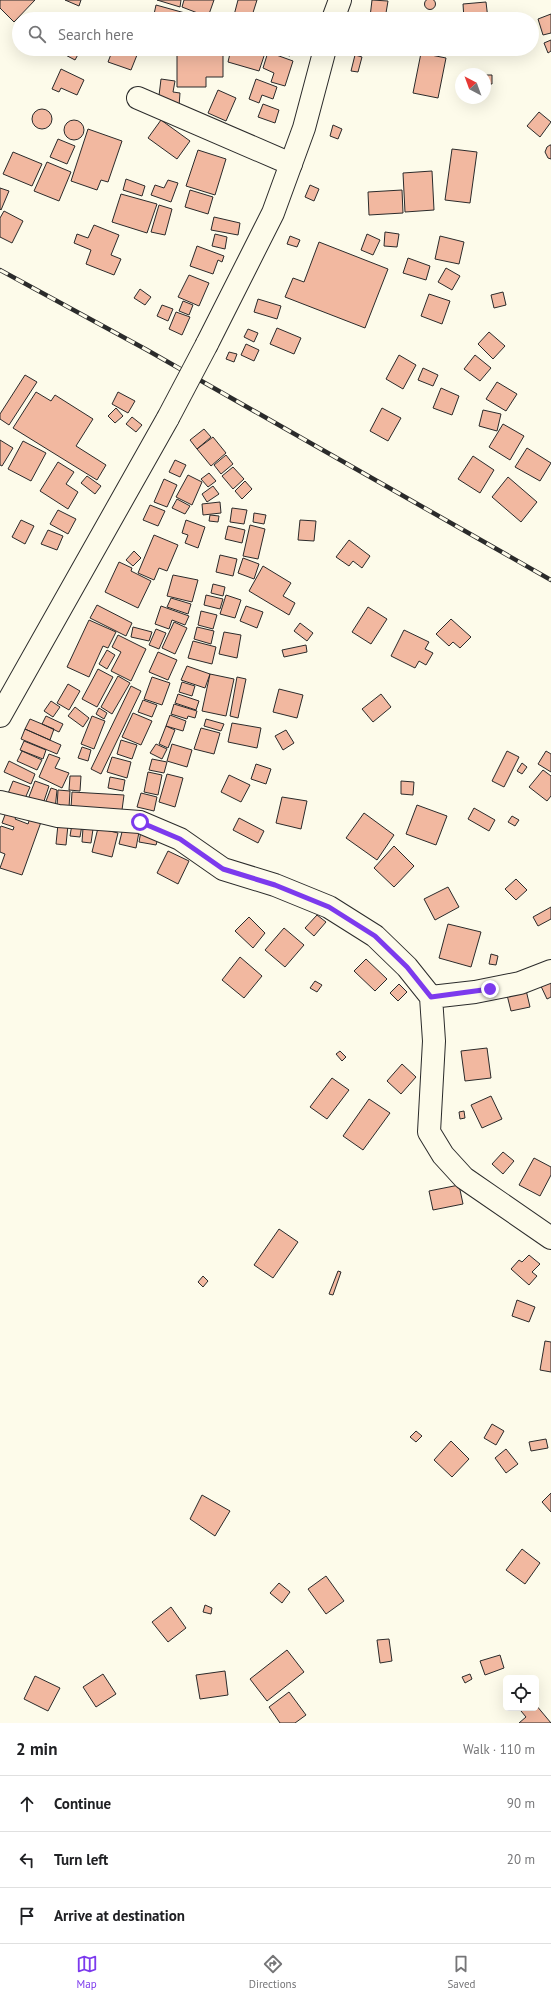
<!DOCTYPE html>
<meta charset="utf-8">
<style>
body{margin:0;font-family:"PT Sans",sans-serif;background:#f6f6f6;color:#202124}
.controls{position:absolute;right:12px;bottom:12px;display:grid;overflow:hidden;border-radius:6px;box-shadow:0 4px 16px #0002}
.controls button{width:36px;height:36px;display:grid;place-items:center;padding:0;border:0;border-bottom:1px solid #e0e0e0;background:#fff;color:#202124;font:20px sans-serif}
.compass{position:absolute;left:455px;top:68px;width:36px;height:36px;border-radius:50%;background:#fff;box-shadow:0 4px 16px #0002;rotate:319deg}
.stop{position:absolute;width:12px;height:12px;margin:-9px;border:3px solid #7c3aed;border-radius:50%;background:#fff}
.stop.end{background:#7c3aed;border-color:#fff;box-shadow:0 1px 4px #0008}
.list{margin:0;padding:0;list-style:none}
h2{display:flex;justify-content:space-between;align-items:center;height:52px;margin:0;padding:0 16px;font-size:17px}
h2 small{font-size:13px;font-weight:400;color:#757577}
.list li{display:grid;grid-template-columns:26px 1fr auto;gap:12px;align-items:center;box-sizing:border-box;height:56px;padding:0 16px;border-top:1px solid #e0e0e0}
.list b{display:block;font-size:15px;white-space:nowrap}
.list em{font-size:13px;font-style:normal;color:#757577}
.icon{flex:none;width:22px;height:22px;fill:none;stroke:currentColor;stroke-width:2;stroke-linecap:round;stroke-linejoin:round}
.map{position:relative;flex:none;width:551px;height:1723px;overflow:hidden}
.search{position:absolute;background:#fff;box-shadow:0 4px 16px #0002;left:12px;right:12px;top:12px;height:44px;display:flex;align-items:center;gap:10px;box-sizing:border-box;padding:0 14px;border-radius:22px;color:#757577;font-size:15px}
.sheet{height:220px;background:#fff}
nav{display:flex;justify-content:space-around;align-items:center;box-sizing:border-box;height:56px;border-top:1px solid #e0e0e0;background:#fff;font-size:11px;color:#757577}
nav a{display:grid;justify-items:center;gap:2px}
nav .on{color:#7c3aed}
.map>svg:first-child{display:block}
.building{fill:#f2b8a0;stroke:#2b2b2b}
.lines{fill:none;stroke-linecap:round;stroke-linejoin:round}
.street-casing{stroke:#2b2b2b;stroke-width:24}
.highway-casing{stroke:#2b2b2b;stroke-width:24}
.street{stroke:#fdfbea;stroke-width:22}
.highway{stroke:#fdfbea;stroke-width:22}
.rail-casing{stroke:#2b2b2b;stroke-width:4.5}
.rail{stroke:#fdfbea;stroke-width:3;stroke-dasharray:9;stroke-linecap:butt}
.highway-bridge-casing{stroke:#2b2b2b;stroke-width:24;stroke-linecap:butt}
.highway-bridge{stroke:#fdfbea;stroke-width:22}
.route{stroke:#7c3aed;stroke-width:5}
</style>
<div class="map">
<svg width="551" height="1723" viewBox="0 0 551 1723">
<rect width="100%" height="100%" fill="#fdfbea"/>
<path class="building" d="M424.5 4a5.5 5.5 0 1 1 11 0a5.5 5.5 0 1 1-11 0Z
M0,0H35L14,22L0,8Z
M65,0H81L79,6Z
M157,0H181L180,7Z
M184,0H214L208,17L182,7Z
M238,0H257L251,19H233Z
M372,0L388,1L385,19L370,17Z
M486,2L488,19H464L463,4Z
M156,5L185,13L183,19H153Z
M551,14V33L543,35L538,19Z
M551,40V51L548,53L544,43Z
M59,49H81L75,60L58,51Z
M113,49L139,50L131,70L108,62Z
M177,49H223V77H206V87H177Z
M231,49H252L265,53L259,71L228,62Z
M262,49H292L290,56Z
M268,52L293,61L285,86L271,82L274,73L263,68Z
M421,53L446,58L438,98L413,93Z
M355,55L362,57L358,72L351,71Z
M61,69L84,80L77,95L61,88L59,92L52,89Z
M485,75H492V84H485Z
M161,79L175,81L173,92L180,93L179,106L158,104Z
M256,79L277,87L273,99L262,95L259,103L249,99Z
M218,90L236,98L226,121L208,113Z
M263,104L279,110L275,123L258,117Z
M32 119a10 10 0 1 1 20 0a10 10 0 1 1-20 0Z
M539,112L551,122L540,137L527,126Z
M64 130a10 10 0 1 1 20 0a10 10 0 1 1-20 0Z
M161,120L190,141L177,159L148,138Z
M333,125L342,129L338,139L330,136Z
M88,129L122,141L108,182L101,180L97,190L71,181Z
M58,139L75,146L67,164L50,157Z
M550,145H551V159L548,158L545,152L547,147Z
M452,149L477,152L470,203L445,200Z
M198,150L226,159L215,195L186,186Z
M13,152L42,164L32,186L3,174Z
M47,162L71,172L59,201L34,191Z
M432,171L434,210L405,212L403,173Z
M126,179L145,186L142,196L123,190Z
M168,180L178,183L171,202L151,195L155,185L164,188Z
M310,185L319,189L314,201L305,197Z
M0,188L9,191L1,210L0,209Z
M190,190L213,197L208,214L185,207Z
M402,190L403,213L369,215L368,192Z
M121,194L157,204L147,233L112,222Z
M159,205L172,209L165,235L151,232Z
M4,211L23,221L12,243L0,237V218Z
M214,217L240,223L238,235L211,230Z
M94,225L119,235L111,255L121,259L114,275L86,264L91,250L74,243L77,234L88,238Z
M385,232L399,234L397,247L384,246Z
M215,234L227,237L225,249L212,246Z
M367,234L380,240L373,255L361,250Z
M290,236L300,240L297,247L287,244Z
M440,236L464,242L459,264L435,259Z
M319,242L388,269L365,328L285,297L293,278L304,282Z
M197,246L224,256L222,262L218,260L213,274L190,266Z
M408,258L430,266L426,280L403,273Z
M446,268L460,276L452,290L438,282Z
M189,275L209,283L199,306L178,297Z
M140,289L151,297L145,305L134,298Z
M503,292L506,305L494,308L491,295Z
M429,294L450,301L442,324L421,316Z
M258,299L281,306L277,319L254,312Z
M183,301L193,305L189,315L179,311Z
M162,305L173,309L168,321L157,316Z
M176,312L190,317L182,335L169,329Z
M277,328L301,338L294,354L270,344Z
M248,329L258,333L254,342L244,337Z
M489,332L505,346L493,359L478,344Z
M246,344L259,350L254,361L241,355Z
M229,352L237,354L234,362L226,359Z
M399,355L416,365L403,389L386,379Z
M475,355L491,368L480,381L464,369Z
M423,368L438,375L433,386L418,380Z
M25,375L37,382L9,425L0,419V414Z
M497,382L517,394L506,411L486,399Z
M441,388L459,396L452,415L433,408Z
M36,392L51,401L55,395L93,419L76,446L106,465L97,480L13,428Z
M118,392L135,401L128,413L112,404Z
M116,408L123,416L115,423L108,416Z
M382,408L401,418L388,441L370,431Z
M483,410L501,414L497,431L479,426Z
M132,417L142,425L136,432L126,424Z
M503,424L524,436L510,460L489,447Z
M204,429L211,437L197,449L190,440Z
M213,437L226,453L211,466L197,449Z
M0,440L13,448L2,466L0,465Z
M23,441L46,453L31,481L8,469Z
M527,448L551,463L540,481L515,467Z
M226,455L233,464L221,474L214,465Z
M473,456L494,470L480,493L458,479Z
M175,460L186,465L180,477L169,472Z
M58,462L74,472L66,484L78,492L68,509L40,491Z
M233,467L244,479L233,489L222,476Z
M209,473L216,481L208,487L201,479Z
M188,475L202,482L192,505L176,497Z
M87,476L101,486L95,494L81,483Z
M508,477L537,502L521,522L492,497Z
M164,479L177,485L167,507L154,502Z
M245,481L252,489L242,499L235,491Z
M213,486L219,494L207,502L202,494Z
M177,499L190,506L185,514L172,508Z
M220,502L221,513L203,515L202,504Z
M150,505L165,511L158,526L143,520Z
M232,508L247,510L244,524L230,522Z
M58,510L76,519L68,534L50,524Z
M254,513L266,515L264,524L253,522Z
M210,515L219,516L218,522L209,521Z
M21,520L34,526L25,544L12,537Z
M186,520L205,527L198,548L185,543L188,535L182,533Z
M300,520L316,521L314,541L298,540Z
M250,525L265,529L258,559L243,556Z
M228,526L245,530L242,543L225,539Z
M48,530L63,536L57,550L41,544Z
M154,535L178,545L167,571L159,568L154,580L138,573Z
M349,540L370,556L362,568L353,561L349,566L336,557Z
M134,551L141,558L133,566L126,560Z
M220,555L237,559L233,576L216,572Z
M243,558L259,564L254,579L238,573Z
M119,562L132,568L131,571L151,581L138,608L105,592Z
M263,566L291,583L283,596L295,603L289,615L249,591Z
M173,575L198,580L192,602L167,596Z
M213,584L225,587L223,596L211,593Z
M206,595L223,599L220,609L204,605Z
M226,595L241,600L235,618L220,614Z
M171,598L191,604L188,614L167,607Z
M97,605L132,623L126,636L90,618Z
M161,606L189,616L185,625L172,620L169,629L155,624Z
M246,606L263,612L257,628L240,621Z
M368,607L387,619L371,644L352,632Z
M201,611L217,615L213,629L198,625Z
M451,619L471,637L460,648L453,642L449,646L436,634Z
M89,620L116,632L108,648L103,646L89,677L67,667Z
M174,622L187,628L175,654L162,648Z
M300,623L313,633L307,641L294,631Z
M133,627L152,632L149,641L131,637Z
M197,627L214,631L211,644L194,639Z
M156,629L166,633L159,649L149,645Z
M404,630L429,642L425,649L433,653L426,665L419,661L415,668L391,656Z
M224,632L241,635L237,658L219,654Z
M118,635L146,649L131,681L111,671L121,652L112,647Z
M193,641L216,647L212,664L188,658Z
M306,645L307,652L284,657L282,650Z
M107,650L115,655L107,669L99,664Z
M158,652L177,660L168,680L149,672Z
M187,666L210,674L205,688L181,680Z
M98,669L113,677L97,707L82,699Z
M210,674L234,679L226,716L202,711Z
M118,676L130,683L112,714L101,707Z
M152,677L170,683L162,705L144,699Z
M237,677L246,679L238,718L230,716Z
M182,682L195,686L192,696L179,692Z
M68,684L80,691L69,710L57,703Z
M131,686L141,691L101,774L91,769Z
M279,689L303,695L297,718L273,712Z
M178,694L199,701L196,710L175,703Z
M381,694L391,707L373,722L362,709Z
M143,700L157,705L152,717L138,712Z
M51,701L60,707L53,717L44,711Z
M174,704L197,711L195,718L188,716L187,719L171,714Z
M75,707L89,718L83,727L68,716Z
M99,708L107,713L104,719L96,714Z
M133,713L152,721L141,745L122,737Z
M170,715L186,721L183,731L166,726Z
M46,716L63,724L59,732L42,724Z
M92,716L105,721L94,749L81,744Z
M30,719L54,729L50,740L25,729Z
M206,719L224,724L221,731L204,726Z
M232,723L261,728L257,748L228,742Z
M166,726L175,730L168,748L159,744Z
M201,728L220,733L214,754L194,749Z
M25,729L61,745L57,754L21,739Z
M286,730L294,743L283,750L275,736Z
M121,740L137,745L132,759L117,754Z
M24,741L46,750L43,759L20,750Z
M156,744L167,749L162,759L150,753Z
M172,744L192,750L187,767L167,761Z
M82,747L91,750L88,761L78,758Z
M22,751L42,760L37,770L17,761Z
M507,751L519,757L504,787L492,781Z
M546,751L551,754V772L538,764Z
M49,754L60,758L55,768L69,773L62,788L39,777Z
M112,757L131,762L127,778L107,772Z
M152,759L167,762L164,773L149,770Z
M9,761L35,774L31,784L4,772Z
M522,763L527,767L522,774L517,771Z
M256,764L271,769L266,784L251,779Z
M543,770L551,776V796L547,801L529,787Z
M148,772L162,775L158,795L144,792Z
M167,774L183,778L175,807L159,802Z
M229,775L250,785L241,802L221,792Z
M70,776H81L80,791L69,790Z
M110,777L125,780L123,791L108,788Z
M13,781L30,787L23,803L7,796Z
M35,781L49,786L42,807L27,802Z
M401,781L414,782L413,795L401,794Z
M51,788L57,790L55,809H43Z
M58,790L70,791L69,808L57,807Z
M72,792L124,795L122,810L71,808Z
M141,793L157,797L154,811L137,807Z
M282,797L307,801L301,829L276,823Z
M417,805L447,816L436,845L406,834Z
M474,808L495,820L489,831L468,819Z
M6,812L17,815L15,819L28,824L30,818L41,822L22,875L0,868L5,854L0,852V828L1,826L13,830L14,827L2,823Z
M364,813L394,835L377,860L346,838Z
M512,816L519,820L515,826L508,822Z
M239,818L264,831L258,843L233,830Z
M58,824L68,825L66,845L56,844Z
M72,824L82,825L80,837L70,836Z
M83,828L93,829L91,843L82,842Z
M98,828L118,833L112,857L92,852Z
M123,828L139,832L136,848L119,844Z
M141,831L159,835L156,845L139,842Z
M394,846L414,866L394,887L374,868Z
M168,851L189,861L178,884L157,873Z
M516,879L527,890L516,900L505,889Z
M448,887L459,907L435,920L424,899Z
M551,907V919L538,926L533,917Z
M317,915L326,922L314,936L305,928Z
M249,917L265,933L253,948L235,931Z
M448,924L481,932L471,967L439,958Z
M284,928L304,945L285,967L265,950Z
M491,954L498,956L496,965L489,964Z
M240,957L262,976L244,998L222,980Z
M366,959L387,979L375,991L354,971Z
M551,977V997L547,999L539,982Z
M315,981L322,985L317,992L310,988Z
M399,984L407,992L398,1001L390,993Z
M526,990L530,1007L511,1011L507,995Z
M487,1048L491,1078L465,1081L461,1051Z
M340,1051L346,1057L342,1061L336,1054Z
M402,1064L416,1077L401,1094L387,1081Z
M332,1078L349,1090L327,1119L310,1107Z
M491,1096L502,1119L482,1128L471,1105Z
M369,1099L390,1113L363,1150L343,1136Z
M464,1111L465,1118L460,1119L459,1112Z
M503,1152L514,1161L503,1174L492,1164Z
M534,1158L551,1167V1175L540,1196L519,1185Z
M459,1185L463,1204L433,1210L429,1191Z
M279,1229L298,1242L273,1278L254,1265Z
M529,1255L540,1264L532,1272L537,1276L529,1285L511,1269L519,1260L522,1262Z
M338,1271L341,1272L333,1295L329,1294Z
M203,1276L208,1281L203,1287L198,1282Z
M517,1300L535,1307L529,1322L512,1316Z
M545,1341L551,1342V1372L540,1370Z
M492,1424L504,1431L496,1445L484,1438Z
M416,1431L422,1436L416,1442L410,1437Z
M546,1439L548,1448L531,1451L529,1442Z
M451,1441L469,1459L452,1477L434,1460Z
M506,1449L518,1464L506,1473L495,1458Z
M551,1493V1512L542,1502Z
M202,1495L230,1511L215,1536L190,1519Z
M522,1549L540,1563L525,1584L506,1570Z
M326,1576L344,1601L326,1614L308,1589Z
M279,1583L290,1592L282,1603L270,1593Z
M205,1605L212,1608L211,1614L203,1612Z
M171,1607L186,1628L168,1642L152,1622Z
M389,1639L392,1661L380,1663L377,1640Z
M287,1650L304,1672L267,1701L250,1679Z
M500,1655L504,1668L485,1675L480,1661Z
M225,1671L228,1695L200,1699L196,1675Z
M103,1674L116,1694L96,1707L83,1687Z
M470,1674L472,1679L465,1683L462,1677Z
M35,1676L60,1688L48,1711L24,1699Z
M289,1692L306,1715L295,1723H280L269,1707Z
M536,1705L551,1723H519L526,1717L521,1711L525,1708H536Z"/>
<g class="lines">
<defs>
<path id="street" d="M138,98L291,164
M0,802L58,816L140,822L180,839L223,869L275,885L329,907L375,936L407,967L431,997L434,1041L429,1132L443,1155L464,1178L551,1238
M431,997L475,992L520,983L551,971"/>
<path id="highway" d="M333,19L340,0
M207,344L273,213L304,128L325,49
M0,716L168,418"/>
</defs>
<use href="#street" class="street-casing"/>
<use href="#highway" class="highway-casing"/>
<use href="#street" class="street"/>
<use href="#highway" class="highway"/>
<defs>
<path id="rail" d="M0,270L147,350L551,580"/>
</defs>
<use href="#rail" class="rail-casing"/>
<use href="#rail" class="rail"/>
<defs>
<path id="highway-bridge" d="M168,418L207,344"/>
</defs>
<use href="#highway-bridge" class="highway-bridge-casing"/>
<use href="#highway-bridge" class="highway-bridge"/>
</g>
<g class="lines">
<path class="route" d="M140,822L180,839L223,869L275,885L329,907L375,936L407,967L431,997L490,989"/>
</g>
</svg>
<div class="controls">
<button><svg class="icon" aria-label="locate" viewBox="0 0 24 24"><circle cx="12" cy="12" r="6"/><path d="M12 2v4M12 18v4M2 12h4M18 12h4"/></svg></button>
</div>
<svg class="compass" viewBox="-18 -18 36 36"><path d="M0-13l5 13h-10z" fill="#e53935"/><path d="M0 13l5-13h-10z" fill="#757577"/></svg>
<div class="stop" style="left:140px;top:822px"></div>
<div class="stop end" style="left:490px;top:989px"></div>
<div class="search"><svg class="icon" aria-label="search" viewBox="0 0 24 24"><circle cx="10" cy="10" r="6"/><path d="M15 15l6 6"/></svg>Search here</div>
</div>
<section class="sheet">
<h2>2 min<small>Walk · 110 m</small></h2>
<ul class="list">
<li><svg class="icon" aria-label="ahead" viewBox="0 0 24 24"><path d="M12 20V5M6 11l6-6 6 6"/></svg><div><b>Continue</b></div><em>90 m</em></li>
<li><svg class="icon" aria-label="left" viewBox="0 0 24 24"><path d="M17 20v-9H6M10 6l-5 5 5 5"/></svg><div><b>Turn left</b></div><em>20 m</em></li>
<li><svg class="icon" aria-label="arrive" viewBox="0 0 24 24"><path d="M6 21V4h12l-3 4 3 4H6"/></svg><div><b>Arrive at destination</b></div></li>
</ul>
</section>
<nav>
<a class="on"><svg class="icon" aria-label="map" viewBox="0 0 24 24"><path d="M3 6l6-2 6 2 6-2v14l-6 2-6-2-6 2zM9 4v14M15 6v14"/></svg>Map</a>
<a><svg class="icon" aria-label="directions" viewBox="0 0 24 24"><path d="M12 3l9 9-9 9-9-9zM9 14v-3h6M13 9l2 2-2 2"/></svg>Directions</a>
<a><svg class="icon" aria-label="saved" viewBox="0 0 24 24"><path d="M7 4h10v16l-5-4-5 4z"/></svg>Saved</a>
</nav>
